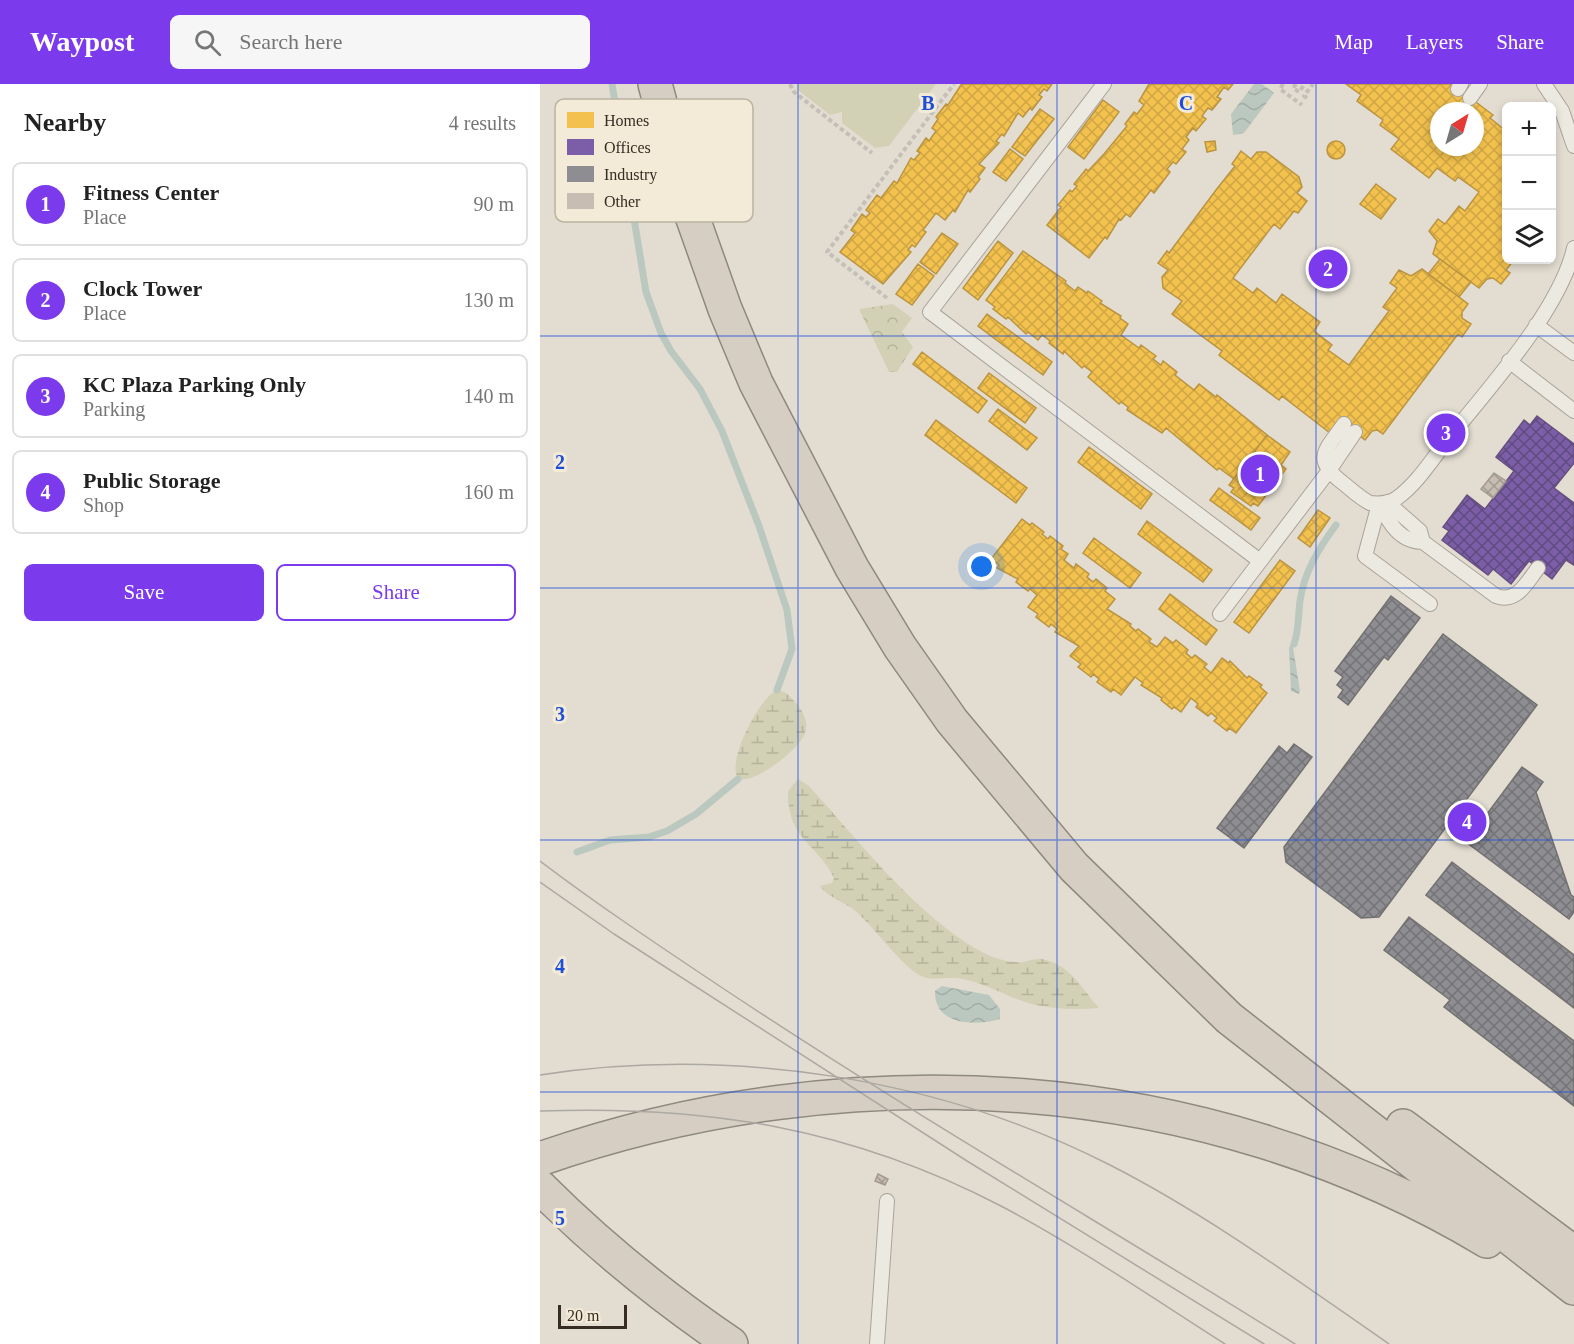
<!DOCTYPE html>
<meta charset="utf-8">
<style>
body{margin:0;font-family:Georgia,serif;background:#f6f6f6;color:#222}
.controls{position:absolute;right:18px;top:18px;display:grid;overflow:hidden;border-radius:9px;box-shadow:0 3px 9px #0003}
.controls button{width:54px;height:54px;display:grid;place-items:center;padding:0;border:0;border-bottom:2px solid #e0e0e0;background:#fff;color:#222;font:30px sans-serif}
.compass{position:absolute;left:890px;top:18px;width:54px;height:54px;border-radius:50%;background:#fff;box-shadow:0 3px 9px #0003;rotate:37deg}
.scale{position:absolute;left:18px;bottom:15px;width:69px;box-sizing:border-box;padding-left:6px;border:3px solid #372c22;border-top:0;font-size:16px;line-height:21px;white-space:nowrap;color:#372c22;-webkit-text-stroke:4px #f3ebd8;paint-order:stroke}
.you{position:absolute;left:442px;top:483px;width:21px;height:21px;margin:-15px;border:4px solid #fff;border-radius:50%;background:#1a73e8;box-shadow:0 0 0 9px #1a73e833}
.badge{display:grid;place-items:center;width:39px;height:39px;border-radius:50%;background:#7c3aed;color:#fff;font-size:20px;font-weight:700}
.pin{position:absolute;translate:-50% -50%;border:3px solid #fff;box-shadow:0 2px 6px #0006}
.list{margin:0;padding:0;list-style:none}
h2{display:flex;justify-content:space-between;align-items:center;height:78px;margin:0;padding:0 24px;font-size:26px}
h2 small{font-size:20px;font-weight:400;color:#767676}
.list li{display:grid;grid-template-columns:39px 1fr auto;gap:18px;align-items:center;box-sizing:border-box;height:84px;margin:0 12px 12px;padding:0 12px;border:2px solid #e0e0e0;border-radius:9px}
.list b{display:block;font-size:22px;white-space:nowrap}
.list p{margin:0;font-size:20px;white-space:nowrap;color:#767676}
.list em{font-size:20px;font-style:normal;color:#767676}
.actions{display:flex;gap:12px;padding:18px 24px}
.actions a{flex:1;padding:14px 0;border:2px solid #7c3aed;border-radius:9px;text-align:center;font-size:21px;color:#7c3aed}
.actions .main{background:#7c3aed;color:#fff}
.icon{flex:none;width:33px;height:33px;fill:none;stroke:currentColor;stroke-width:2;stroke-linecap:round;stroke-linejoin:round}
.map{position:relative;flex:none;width:1034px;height:1260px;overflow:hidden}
header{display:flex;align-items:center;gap:36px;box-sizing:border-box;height:84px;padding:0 30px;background:#7c3aed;color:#fff}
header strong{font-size:28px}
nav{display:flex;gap:33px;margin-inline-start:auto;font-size:21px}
.search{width:420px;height:54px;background:#f6f6f6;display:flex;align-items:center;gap:15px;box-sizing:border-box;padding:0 21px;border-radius:9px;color:#767676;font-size:22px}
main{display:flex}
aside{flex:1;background:#fff}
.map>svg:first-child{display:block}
.grass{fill:#d2d1b5}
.forest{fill:url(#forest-crowns)}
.wetland{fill:url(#wetland-marsh)}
.water{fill:url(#water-waves)}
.homes{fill:url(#homes-cross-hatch);stroke:#ba9441;stroke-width:1.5;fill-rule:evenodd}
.offices{fill:url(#offices-cross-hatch);stroke:#674f7f;stroke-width:1.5}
.industry{fill:url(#industry-cross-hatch);stroke:#737070;stroke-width:1.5}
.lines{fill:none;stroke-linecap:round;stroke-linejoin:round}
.stream{stroke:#bbc8c0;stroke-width:7}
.building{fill:url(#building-cross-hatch);stroke:#a39a90;stroke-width:1.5}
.lane-casing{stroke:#a9a399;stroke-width:16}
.highway-casing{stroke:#8e8880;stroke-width:36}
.path{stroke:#c4c0b8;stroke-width:4;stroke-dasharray:4.5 3;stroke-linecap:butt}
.lane{stroke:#ece9e1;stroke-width:14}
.highway{stroke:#d6cec2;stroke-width:33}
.tram{stroke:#aca8a2;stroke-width:1.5}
.grid{fill:none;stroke:#1d4ed8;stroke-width:1.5;stroke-opacity:0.55}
.key{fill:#f3ebd8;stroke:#bbb2a1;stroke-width:1.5}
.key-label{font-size:16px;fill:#372c22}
.grid-label{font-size:20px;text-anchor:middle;font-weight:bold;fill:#1d4ed8;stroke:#f3ebd8;stroke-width:6;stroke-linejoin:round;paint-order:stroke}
</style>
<header>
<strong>Waypost</strong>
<div class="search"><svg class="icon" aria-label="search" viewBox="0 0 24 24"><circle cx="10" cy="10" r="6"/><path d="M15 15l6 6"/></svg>Search here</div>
<nav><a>Map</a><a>Layers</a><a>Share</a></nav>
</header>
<main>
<aside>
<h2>Nearby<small>4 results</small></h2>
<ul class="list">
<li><span class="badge">1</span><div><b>Fitness Center</b><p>Place</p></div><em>90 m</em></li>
<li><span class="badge">2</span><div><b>Clock Tower</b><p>Place</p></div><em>130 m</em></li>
<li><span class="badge">3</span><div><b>KC Plaza Parking Only</b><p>Parking</p></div><em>140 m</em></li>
<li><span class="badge">4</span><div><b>Public Storage</b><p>Shop</p></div><em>160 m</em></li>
</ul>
<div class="actions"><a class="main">Save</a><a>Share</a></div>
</aside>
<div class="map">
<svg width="1034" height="1260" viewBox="0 0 1034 1260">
<defs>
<pattern id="forest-crowns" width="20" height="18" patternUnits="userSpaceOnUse" patternTransform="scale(1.5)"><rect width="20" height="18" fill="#d2d1b5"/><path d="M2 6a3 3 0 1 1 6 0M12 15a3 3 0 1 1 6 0" fill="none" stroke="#b5b49b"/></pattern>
<pattern id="wetland-marsh" width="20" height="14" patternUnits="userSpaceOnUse" patternTransform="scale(1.5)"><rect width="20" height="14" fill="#d2d1b5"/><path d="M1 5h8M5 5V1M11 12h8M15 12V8" fill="none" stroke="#b5b49b"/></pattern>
<pattern id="water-waves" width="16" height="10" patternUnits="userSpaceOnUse" patternTransform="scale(1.5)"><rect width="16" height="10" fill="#bbc8c0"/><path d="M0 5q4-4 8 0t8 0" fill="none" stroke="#a1aca5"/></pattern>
<pattern id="homes-cross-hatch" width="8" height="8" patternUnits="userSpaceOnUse" patternTransform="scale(1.5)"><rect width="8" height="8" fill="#f2c14e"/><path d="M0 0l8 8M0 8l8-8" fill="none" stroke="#d0a644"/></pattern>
<pattern id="offices-cross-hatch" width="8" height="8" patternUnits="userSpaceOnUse" patternTransform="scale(1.5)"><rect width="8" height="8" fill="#7b5ea7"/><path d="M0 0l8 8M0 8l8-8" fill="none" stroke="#604a80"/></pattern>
<pattern id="industry-cross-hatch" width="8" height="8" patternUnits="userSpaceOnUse" patternTransform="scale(1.5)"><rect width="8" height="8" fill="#8d8d92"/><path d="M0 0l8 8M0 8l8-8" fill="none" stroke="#747377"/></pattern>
<pattern id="building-cross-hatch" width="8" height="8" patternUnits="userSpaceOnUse" patternTransform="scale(1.5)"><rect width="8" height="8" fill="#c7bdb2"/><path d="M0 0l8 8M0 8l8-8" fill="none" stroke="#a29a90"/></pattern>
</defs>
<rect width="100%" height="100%" fill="#e3ddd1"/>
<path class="grass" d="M258,0H396L349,62L335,64L302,39V28L290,31L258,6Z"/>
<path class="forest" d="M353,220L372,234L362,248L373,263L357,288H349L319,225Z"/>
<path class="wetland" d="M237,606C246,607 250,612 256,619C263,627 269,639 265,649C259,666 215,700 198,695C186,678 219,614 237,606Z
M258,695L269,702C319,757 365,818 428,860C444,870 464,880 484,878C489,877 496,874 502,875C530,880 542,905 559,924C536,926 513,925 491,920C467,913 446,899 422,895C409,892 393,898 381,892C364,885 332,840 313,825C302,817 286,812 280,802L292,799L294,794C277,759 247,756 248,707Z"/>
<path class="water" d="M714,0H722L734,9L704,49L693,51L691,30Z
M752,557L760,607L759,610L751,607L749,564Z
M402,902L449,911L460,925V935C436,942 394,942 395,907Z"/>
<path class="homes" d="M424,0H512L507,7L504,5L499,11L502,13L492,26L490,24L483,33L478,29L464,52L462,50L456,57L459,59L439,80L445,84L438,93L440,95L430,108L428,106L415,128L413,126L405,136L396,129L383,146L386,148L375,163L372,161L368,166L371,168L343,200L300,168L315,149L311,146L322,130L326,133L330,129L326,126L337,111L341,114L354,97L357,99L371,74L374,76L380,69L377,67L386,54L389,57L396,47L392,44L398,35L396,33L406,20L408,21L421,1Z
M609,0H693L688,6L684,3L677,13L681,15L672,26L668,24L662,32L666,35L656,47L653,44L646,53L649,56L642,65L646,68L636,80L633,78L627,85L630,88L614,109L611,106L590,133L586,130L581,136L579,135L567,155L565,153L549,174L507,141L521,123L518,121L530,106L532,108L537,102L534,100L546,85L548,87L564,70L587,42L585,40L594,28L597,30L604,21L599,17Z
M806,0H912L953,31L950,34L966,47V176H974L966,186L970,189L961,200L953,194L947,195L939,204L893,170L897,157L889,147L898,135L905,140L919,122L925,127L939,108L918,93L915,97L897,84L889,94L851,65L859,55L840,41L843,36L817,17L821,11ZM899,27H935V63H899Z
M563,16L579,28L544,75L528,63Z
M500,25L514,35L485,72L472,63Z
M675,57L676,66L667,68L665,58Z
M787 66a9 9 0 1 1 18 0a9 9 0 1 1-18 0Z
M470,65L483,75L466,97L453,88Z
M701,67L711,75L717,68H726L759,93L762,103L757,109L767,117L758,129L754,127L740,145L734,140L693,194L713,209L717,204L736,219L742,210L780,238L774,247L792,261L788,266L809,281L849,227L843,223L857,204L850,199L859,186L871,192L882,185L928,220L922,228V234L931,240L922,253L918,250L843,350L837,346L832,347L825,356L799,336L790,349L742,312L739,316L679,271L682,267L632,230L642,217L623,204L622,193L628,186L618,179L627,167L629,169L676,106L695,82L692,80Z
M836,100L856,115L841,135L820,120Z
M402,149L418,160L396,190L380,178Z
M458,157L473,169L438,216L423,204Z
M483,167L526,197L525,199L535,207L538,203L547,209L548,207L562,217L560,219L581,232L580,234L588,240L581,251L599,264L601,261L616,272L613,275L621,281L623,277L637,288L635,291L654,306L659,300L676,313L677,311L727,351L694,395L679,384L677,386L626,344L622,349L587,326L588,323L581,318L579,320L548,293L552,288L544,282L542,284L524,267L523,270L509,259L510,257L502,251L498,256L488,248L486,250L468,233L466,235L453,225L455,223L446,216Z
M900,175L931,198L919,213L888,190Z
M781 185a7 7 0 1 1 14 0a7 7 0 1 1-14 0Z
M378,180L394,192L372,221L356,210Z
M447,230L512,278L503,291L438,242Z
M382,268L447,317L438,329L373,280Z
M449,289L496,324L485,339L438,304Z
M458,325L497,354L487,366L449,337Z
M396,336L487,404L476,419L385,351Z
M727,351L750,368L741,381L746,385L718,422L713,419L711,422L691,408L694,404L689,401Z
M549,363L612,410L601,425L538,378Z
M679,404L720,434L711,446L670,416Z
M778,426L790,434L770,463L758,454Z
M482,435L490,441L492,439L504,448L502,450L508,455L510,452L523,462L521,465L528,470L524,476L534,484L536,480L549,490L547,493L553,498L556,495L567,504L565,507L575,515L567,525L591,540L590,542L596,547L598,545L611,555L609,558L617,563L625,553L633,559L636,556L648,566L646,569L652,574L655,571L667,580L664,583L671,589L682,574L689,579L690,577L707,594L709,592L722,601L720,603L727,609L696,649L689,644L687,647L674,637L677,634L671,629L668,632L656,623L658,620L651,614L641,628L634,623L632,625L621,616L622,614L601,601L603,599L595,593L581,611L573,605L571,608L557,598L559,595L553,590L551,593L538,583L541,580L530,572L539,562L515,548L517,545L511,540L509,543L496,533L498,530L488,523L497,511L490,505L488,507L476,498L478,495L457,484L459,481L451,475Z
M607,437L672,486L663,498L598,450Z
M554,454L601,489L590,504L543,469Z
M740,476L755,487L709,549L694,538Z
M630,510L677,546L666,561L619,525Z"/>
<path class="offices" d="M997,332L1034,360V379L1014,404L1034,419V481L1026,476L1012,495L989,477L971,500L953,485L948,491L902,456L909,447L903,443L927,411L945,425L974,387L956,373L984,336L990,341Z"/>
<path class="industry" d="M851,512L880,534L848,576L844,573L808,621L798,613L803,606L797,601L803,593L795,587Z
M903,550L997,621L839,833L821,834L746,778L744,763Z
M754,660L772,673L704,764L677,744L739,662L747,669Z
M982,683L1003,698L996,708L1031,811L1034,813V828L1029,835L926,758Z
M912,778L1034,871V924L886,811Z
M869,833L1034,957V1022L904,923L910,916L844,866Z"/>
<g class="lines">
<path class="stream" d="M72,0L106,208L121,249L131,267L160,305L182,347L219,442L247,526L252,565L237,606
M754,560C759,546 758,532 760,517C764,488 779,464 796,441
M37,768L70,756L109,753L127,747L156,730L198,695"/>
</g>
<path class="building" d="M954,389L966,397L953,414L941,405Z
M338,1090L348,1095L345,1101L335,1097Z"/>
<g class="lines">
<defs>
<path id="lane" d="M564,0L390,228L720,477
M1004,0L1022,27L1034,62
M918,5L921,0
M930,14L940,0
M996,241L1034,269
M969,277L1034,327
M804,340C785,367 772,375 803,399C812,406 820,414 830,419C840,420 849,420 857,414C877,400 893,374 908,355C948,305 1020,226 1034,164
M847,418L880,447L883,458
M839,420C849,438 859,458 883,458L956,512C977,520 987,498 998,484
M839,420L825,472L890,520
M680,530L788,388L815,348
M337,1260L347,1117"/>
<path id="highway" d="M115,0L146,115L185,225L216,299L312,484L360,563L412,637L534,783L689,934L1034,1204
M863,1042L1034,1169
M0,1075C310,967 663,987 947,1157
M0,1103C59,1162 122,1213 191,1260"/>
</defs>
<use href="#lane" class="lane-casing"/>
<use href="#highway" class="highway-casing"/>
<path class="path" d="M250,0L254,8L332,69
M743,0L740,5L762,21
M756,0L753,4L759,8L765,0
M767,14L764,12L773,0
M347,214L287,168L414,0"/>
<use href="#lane" class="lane"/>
<use href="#highway" class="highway"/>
<path class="tram" d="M0,777C58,821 118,861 178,901C367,1027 563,1140 755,1260
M0,798L74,850L427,1077L724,1260
M0,991C190,962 398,993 570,1081C668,1131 758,1197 849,1260
M0,1027C167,1021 311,1044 461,1122C539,1163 611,1213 685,1260"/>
</g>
<path class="grid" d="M258,0V1260M517,0V1260M776,0V1260M0,252H1034M0,504H1034M0,756H1034M0,1008H1034"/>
<rect x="15" y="15" width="198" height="123" rx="9" class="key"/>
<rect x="27" y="28" width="27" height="16" fill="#f2c14e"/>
<rect x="27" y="55" width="27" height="16" fill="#7b5ea7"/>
<rect x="27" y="82" width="27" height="16" fill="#8d8d92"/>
<rect x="27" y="109" width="27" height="16" fill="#c7bdb2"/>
<g class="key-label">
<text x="64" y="42">Homes</text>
<text x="64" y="69">Offices</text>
<text x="64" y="96">Industry</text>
<text x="64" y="123">Other</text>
</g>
<g class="grid-label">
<text x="388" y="26">B</text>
<text x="646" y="26">C</text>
<text x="20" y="385">2</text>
<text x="20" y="637">3</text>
<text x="20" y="889">4</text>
<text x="20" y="1141">5</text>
</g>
</svg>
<div class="controls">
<button>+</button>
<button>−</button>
<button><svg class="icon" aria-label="layers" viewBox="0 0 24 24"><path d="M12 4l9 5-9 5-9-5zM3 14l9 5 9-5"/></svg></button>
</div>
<svg class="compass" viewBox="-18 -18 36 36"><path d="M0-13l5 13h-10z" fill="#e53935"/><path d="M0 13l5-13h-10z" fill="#767676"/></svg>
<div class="scale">20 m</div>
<div class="you"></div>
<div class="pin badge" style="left:720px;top:390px">1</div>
<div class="pin badge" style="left:788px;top:185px">2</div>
<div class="pin badge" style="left:906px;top:349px">3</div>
<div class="pin badge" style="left:927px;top:738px">4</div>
</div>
</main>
